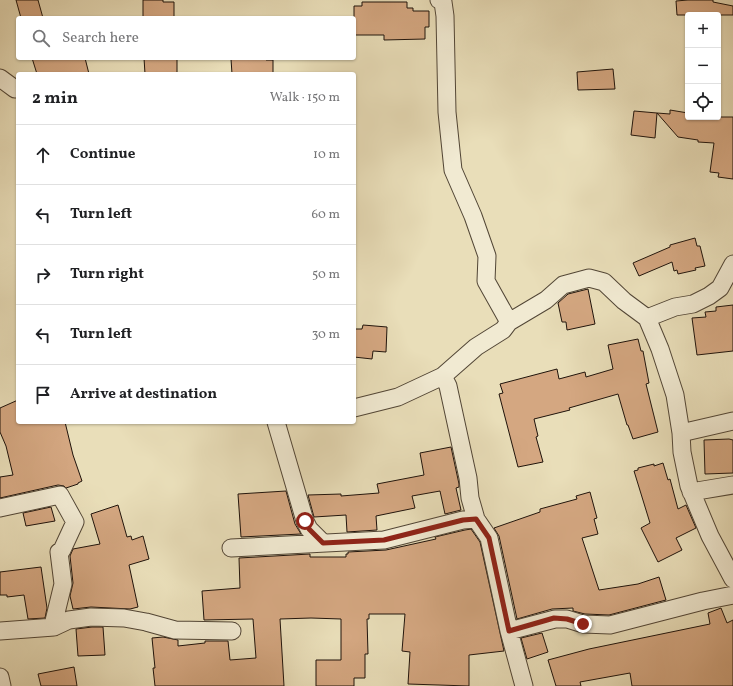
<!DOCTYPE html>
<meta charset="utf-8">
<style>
body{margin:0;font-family:Vollkorn,serif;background:#f2f2f2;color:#202124}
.controls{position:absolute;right:12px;top:12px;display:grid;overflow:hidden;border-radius:4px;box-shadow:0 1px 3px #0004}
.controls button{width:36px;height:36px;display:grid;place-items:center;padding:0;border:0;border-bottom:1px solid #e0e0e0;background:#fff;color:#202124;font:20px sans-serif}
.stop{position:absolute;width:12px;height:12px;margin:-9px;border:3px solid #8f2418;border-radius:50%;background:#fff}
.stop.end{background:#8f2418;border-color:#fff;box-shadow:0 1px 4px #0008}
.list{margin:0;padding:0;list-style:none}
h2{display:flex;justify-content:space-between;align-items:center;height:52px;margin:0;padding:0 16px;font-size:17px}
h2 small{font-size:13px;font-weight:400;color:#757577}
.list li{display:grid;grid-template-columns:26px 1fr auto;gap:12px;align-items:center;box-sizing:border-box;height:60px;padding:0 16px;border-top:1px solid #e0e0e0}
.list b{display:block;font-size:15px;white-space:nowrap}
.list em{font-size:13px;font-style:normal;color:#757577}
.icon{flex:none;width:22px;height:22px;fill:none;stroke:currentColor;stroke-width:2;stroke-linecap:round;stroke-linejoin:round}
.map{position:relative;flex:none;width:733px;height:686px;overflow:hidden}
.search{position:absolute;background:#fff;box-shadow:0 1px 3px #0004;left:16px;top:16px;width:340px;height:44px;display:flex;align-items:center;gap:10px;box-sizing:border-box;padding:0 14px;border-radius:4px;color:#757577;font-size:15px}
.panel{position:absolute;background:#fff;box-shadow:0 1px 3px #0004;left:16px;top:72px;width:340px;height:352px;border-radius:4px}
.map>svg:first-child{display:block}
.building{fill:#d4a781;stroke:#1f130b}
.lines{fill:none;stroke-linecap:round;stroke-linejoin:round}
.street-casing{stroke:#524636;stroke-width:19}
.street{stroke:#f1ead2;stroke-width:17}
.route{stroke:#8f2418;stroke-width:5}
</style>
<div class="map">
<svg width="733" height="686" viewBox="0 0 733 686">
<rect width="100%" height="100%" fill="#e9deb9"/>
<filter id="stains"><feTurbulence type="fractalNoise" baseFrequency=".005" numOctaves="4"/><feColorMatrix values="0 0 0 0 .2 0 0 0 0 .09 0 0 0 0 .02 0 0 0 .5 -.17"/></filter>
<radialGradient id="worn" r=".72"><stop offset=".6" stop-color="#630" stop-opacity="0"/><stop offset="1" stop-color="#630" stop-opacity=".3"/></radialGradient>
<path class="building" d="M16,0H38L43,18H21Z
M143,0H163V2H174V17L143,18Z
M688,0H713V2L733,6V15H677L676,1Z
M362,2H407V8H413V11H429V27H425V39L384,40V35H354V6H362Z
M32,58H85L89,74H37Z
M144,58H177V74H145Z
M252,58H266V60H273V74H232L231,59Z
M613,69L615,89L578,90L577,72Z
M670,110L688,113V117H733V179L718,177L719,173L710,172L714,143L698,142V140L678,137L657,113L670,114Z
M634,111L657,113L655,138L631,135Z
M695,238L697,246H700L705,266L695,268L696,270L678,274L677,270L674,271L672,262L639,276L633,263L670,247V245Z
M588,289L595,324L567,330L566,322H562L558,303L568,294Z
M733,305V351L697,355L692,318L706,317L705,312L716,311V307Z
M363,325L387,327L386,352L373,351L372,359L354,357V329H362Z
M638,339L641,351H643L649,383L646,384L658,432L633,439L628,425H627L618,394L569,408L570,410L534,419L538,436L536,437L543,462L518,467L499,394L503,393L500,384L557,369L559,379L585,372L586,377L613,369L608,345Z
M18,400V422H65L73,455L82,481L78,483V484L66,488L64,486L58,485L0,498V477L13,475L6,446L0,432V408Z
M729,439L733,440V473L705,474L704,440Z
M451,447L459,484V487L456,488L461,510L445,514L440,491L412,496L415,508L376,516L377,530L347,532L346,515L314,517L308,495L341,494V496L379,493L377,484L424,475L420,453Z
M663,463L668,480L670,479L678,509L686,505L696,528L676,538L682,550L658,562L641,528L650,523L634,471L638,470V468L654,464V466Z
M286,491L295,524L301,534L241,537L238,494Z
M590,492L597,518L594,519L598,534L582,538L599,590L638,584L659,577L666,600L609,615L585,614L573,611V608L552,609L517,619L499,536L494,528L540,512V509L577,499L576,496Z
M118,505L127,537L131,536L132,540L143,536L149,559L129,565L138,607L130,609L91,607L73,609L70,596L73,583L70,556L73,549L100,544L91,514Z
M51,507L55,521L26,526L23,513Z
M471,529L480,542L504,651L469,655V686L408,684L410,652L402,651L405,614H369V619H367L368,654H365V678H354V686H316V660H341V619L311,618L280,619L284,686H155L153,668H155L152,638L163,637L178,640V646L205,643V641H228L230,660L256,658L253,619L204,620L202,591L240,588L239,558L310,554V557H346V554H348V552L386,550L436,539L435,537L465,530Z
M41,567L47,608L45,618L28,619L24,595L7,597V595H0V572Z
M721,608L727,623L733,620V686H632L630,673L580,682L581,686H556L548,660L589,649L710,624L708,613Z
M92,627H103L105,655L78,656L76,629Z
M542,633L548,652L527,659L521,638Z
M74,667L77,686H41L38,674Z"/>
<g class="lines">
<defs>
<path id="street" d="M439,0L443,2L445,16L447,112L453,170L473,216L487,256L486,281L509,322L546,300L563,285L589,278L604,282L624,301L647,318
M0,78L15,89
M733,264L720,288L709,296L693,304L675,307L647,318L660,349L675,395L681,433L682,452L689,486L710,536L733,579
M443,376L448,386L468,478L470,498L476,519L489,538L509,631L524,686
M354,408L398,397L443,376L476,347L503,330L509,322
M276,422L305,521L309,529L323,543
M681,433L733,421
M691,492L733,485
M0,508L60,495L75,522L62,550L59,552L63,584L54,621V627
M231,548L384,540L463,520L476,519
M0,631L54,627L69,620L91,617L124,618L146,622L175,630L232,631
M509,631L555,619H567L583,624L610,625L703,601L733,595
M0,677L2,686"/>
</defs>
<use href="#street" class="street-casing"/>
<use href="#street" class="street"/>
</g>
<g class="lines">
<path class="route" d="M305,521L309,529L323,543L384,540L463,520L476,519L489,538L509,631L554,618L567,619L583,624"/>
</g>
<rect width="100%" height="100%" filter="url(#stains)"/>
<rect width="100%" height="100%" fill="url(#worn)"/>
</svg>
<div class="controls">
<button>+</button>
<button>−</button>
<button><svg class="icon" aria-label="locate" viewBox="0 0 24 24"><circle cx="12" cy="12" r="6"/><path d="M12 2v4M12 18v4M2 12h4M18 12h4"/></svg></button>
</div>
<div class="stop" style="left:305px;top:521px"></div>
<div class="stop end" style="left:583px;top:624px"></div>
<div class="search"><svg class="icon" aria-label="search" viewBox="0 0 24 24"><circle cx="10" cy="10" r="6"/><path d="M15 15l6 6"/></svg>Search here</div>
<section class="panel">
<h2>2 min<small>Walk · 150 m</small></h2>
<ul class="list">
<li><svg class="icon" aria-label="ahead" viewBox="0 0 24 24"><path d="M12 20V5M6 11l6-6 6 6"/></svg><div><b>Continue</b></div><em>10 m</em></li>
<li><svg class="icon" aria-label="left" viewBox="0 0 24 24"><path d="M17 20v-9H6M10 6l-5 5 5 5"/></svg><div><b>Turn left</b></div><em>60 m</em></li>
<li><svg class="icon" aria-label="right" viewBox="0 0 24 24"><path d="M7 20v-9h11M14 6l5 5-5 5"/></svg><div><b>Turn right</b></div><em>50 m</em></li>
<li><svg class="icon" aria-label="left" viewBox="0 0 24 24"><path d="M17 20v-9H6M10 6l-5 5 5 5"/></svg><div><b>Turn left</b></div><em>30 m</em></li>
<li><svg class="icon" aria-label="arrive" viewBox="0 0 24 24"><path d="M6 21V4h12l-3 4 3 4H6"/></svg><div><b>Arrive at destination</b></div></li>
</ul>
</section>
</div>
